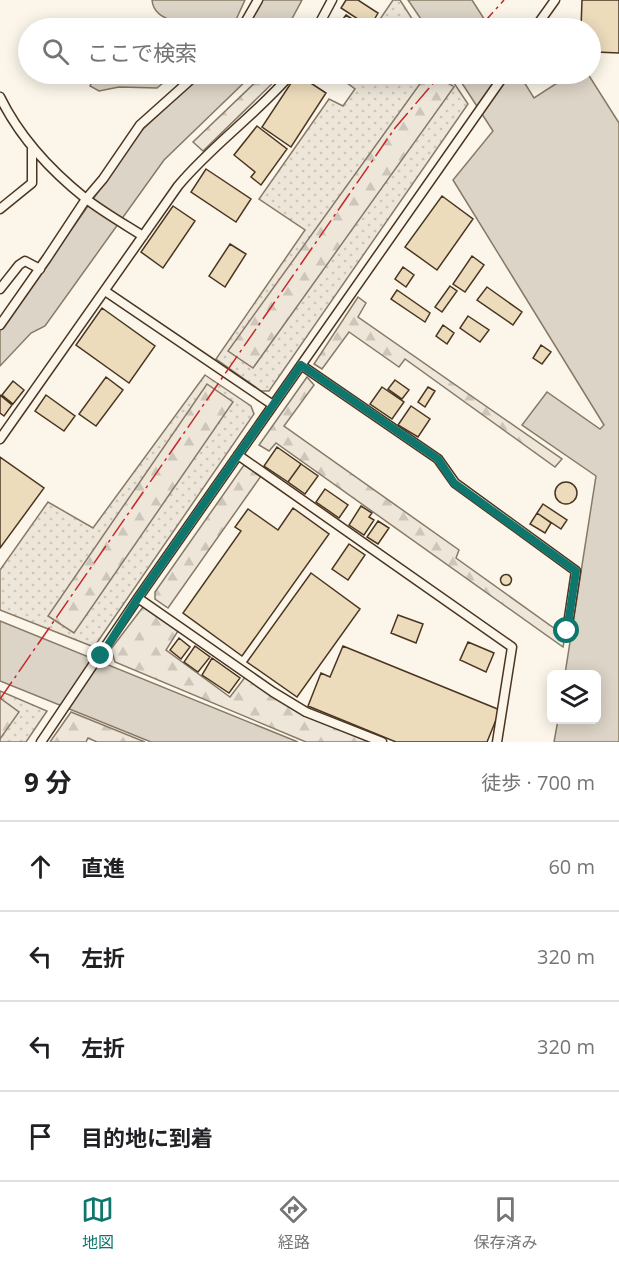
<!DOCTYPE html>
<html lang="ja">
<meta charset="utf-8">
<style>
body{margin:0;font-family:"Open Sans","Noto Sans JP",sans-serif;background:#f2f2f2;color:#202124}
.controls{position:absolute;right:18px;bottom:18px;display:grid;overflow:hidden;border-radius:9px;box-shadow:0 3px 15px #0003}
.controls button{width:54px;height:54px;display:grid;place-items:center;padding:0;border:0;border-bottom:2px solid #e0e0e0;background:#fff;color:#202124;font:30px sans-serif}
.stop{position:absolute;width:18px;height:18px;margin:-14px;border:4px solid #0f766e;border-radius:50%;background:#fff}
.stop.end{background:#0f766e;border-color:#fff;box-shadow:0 2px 6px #0008}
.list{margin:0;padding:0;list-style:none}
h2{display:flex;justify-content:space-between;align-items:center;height:78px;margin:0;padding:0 24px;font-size:26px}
h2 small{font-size:20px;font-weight:400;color:#757577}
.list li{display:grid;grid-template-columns:39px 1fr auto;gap:18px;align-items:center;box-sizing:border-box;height:90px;padding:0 24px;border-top:2px solid #e0e0e0}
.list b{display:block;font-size:22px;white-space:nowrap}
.list em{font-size:20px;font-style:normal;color:#757577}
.icon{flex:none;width:33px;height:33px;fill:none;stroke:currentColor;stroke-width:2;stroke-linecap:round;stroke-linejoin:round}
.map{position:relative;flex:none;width:619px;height:742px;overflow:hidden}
.search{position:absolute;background:#fff;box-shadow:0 3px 15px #0003;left:18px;right:18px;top:18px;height:66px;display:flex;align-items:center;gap:15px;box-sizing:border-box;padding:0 21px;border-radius:33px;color:#757577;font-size:22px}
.sheet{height:438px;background:#fff}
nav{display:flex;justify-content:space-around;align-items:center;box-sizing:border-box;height:84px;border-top:2px solid #e0e0e0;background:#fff;font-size:16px;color:#757577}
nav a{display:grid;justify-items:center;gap:3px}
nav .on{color:#0f766e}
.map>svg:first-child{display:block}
.grass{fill:url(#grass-dots);stroke:#887966;stroke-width:1.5}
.forest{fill:url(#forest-firs);stroke:#887966;stroke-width:1.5}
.water{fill:#dcd4c6;stroke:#887966;stroke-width:1.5}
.building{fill:#ecdcbc;stroke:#4a3520;stroke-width:1.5}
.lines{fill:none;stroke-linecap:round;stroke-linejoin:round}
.minor-casing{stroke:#4a3520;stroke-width:11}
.minor{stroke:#fbf6e9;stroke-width:8}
.power{stroke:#c62828;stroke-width:1.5;stroke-dasharray:21 4.5 3 4.5;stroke-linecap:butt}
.route{stroke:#0f766e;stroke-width:8}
</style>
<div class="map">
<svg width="619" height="742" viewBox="0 0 619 742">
<defs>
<pattern id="grass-dots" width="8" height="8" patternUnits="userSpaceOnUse" patternTransform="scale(1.5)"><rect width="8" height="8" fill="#ede6d9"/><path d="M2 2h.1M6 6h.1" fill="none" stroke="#cdc6ba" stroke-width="1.8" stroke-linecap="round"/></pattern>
<pattern id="forest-firs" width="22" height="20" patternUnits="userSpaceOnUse" patternTransform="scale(1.5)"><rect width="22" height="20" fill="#ede6d9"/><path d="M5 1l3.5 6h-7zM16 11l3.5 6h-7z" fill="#cdc6ba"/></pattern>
</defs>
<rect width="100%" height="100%" fill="#fbf6e9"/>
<path class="grass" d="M393,0H400L418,28H374Z
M345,74H448L468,104L269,391H261L216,359L305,230L259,199L329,99L343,106L355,89L342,79Z
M205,375L251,406L254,414L94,647L0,610V570L48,502L93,528Z
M0,691L47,711L26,742H0Z"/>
<path class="forest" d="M264,74L281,75L203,151L193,142Z
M427,74H435L454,87L253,368L228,351Z
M358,297L366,303L358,317L562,459L555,467L405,359L399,367L349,332L322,369L314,364Z
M307,377L314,385L284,426L459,550L456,558L565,636L563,647L276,443L269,451L259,445Z
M207,384L233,402L74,633L48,616Z
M244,465L261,476L168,608L155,599V592Z
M143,607L178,631L166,650L230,697L246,676L372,742H306L115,662L111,649Z
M0,698L19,712L0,739Z
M71,712L145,742H97L88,738L86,742H50Z"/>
<path class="water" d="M152,0H245L234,24L229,28H176L174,22C163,17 153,13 152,0Z
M262,0H302L287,28H247Z
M408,0H472L490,28H427Z
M96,74H174L157,88L119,87L99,91L90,86Z
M202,74H253L164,160L45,326L31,333L0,366V330L142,130Z
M456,74H519L534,98L571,74H588L619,123V742H554L558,720H596V674H565L596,476L522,425L547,392L600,429L604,425L453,180L493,131Z
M0,621L298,742H151L0,681Z"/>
<path class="building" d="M346,0H358L378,13L370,27L341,8Z
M582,0H619V53L596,52L597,42H590V28H581Z
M346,15L366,28H336Z
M297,74L326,93L291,147L262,127Z
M257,126L287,149L261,185L251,177L255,172L234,155Z
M206,169L251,199L236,222L191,192Z
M442,196L473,219L437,270L405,247Z
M173,206L195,221L163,268L141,252Z
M230,244L246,254L225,287L209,276Z
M472,256L484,265L465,292L453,284Z
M403,267L414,275L406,287L395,279Z
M450,286L457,291L442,312L435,307Z
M487,287L522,312L513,325L477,300Z
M397,290L430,313L425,322L391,299Z
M102,308L155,346L129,383L76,345Z
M468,316L489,330L480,342L460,328Z
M443,325L454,333L447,344L436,336Z
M541,345L551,352L542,364L533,358Z
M106,377L123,390L96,426L79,414Z
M395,380L409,390L402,399L388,389Z
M13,381L24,390L13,404L2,395Z
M382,387L404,402L392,419L370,404Z
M428,387L435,391L425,407L418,402Z
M0,395L12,405L4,416L0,413Z
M46,395L75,416L64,431L35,411Z
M411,406L430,419L418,437L398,425Z
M277,447L301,464L288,482L264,466Z
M0,457L44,488L0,548Z
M301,464L318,476L305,494L288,482Z
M555 493a11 11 0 1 1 22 0a11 11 0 1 1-22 0Z
M325,489L348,505L339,518L316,502Z
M543,504L567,520L561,529L537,513Z
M361,506L372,513L369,517L374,520L364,535L349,525Z
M293,508L329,534L242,656L183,613L241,531L235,527L248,509L278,530Z
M537,513L551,523L545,533L530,524Z
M378,521L389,528L378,544L367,537Z
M349,544L365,555L348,580L332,569Z
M311,573L360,609L297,697L247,662Z
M500.5 580a5.5 5.5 0 1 1 11 0a5.5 5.5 0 1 1-11 0Z
M398,615L423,624L416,643L391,633Z
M179,638L190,647L181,659L170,650Z
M468,642L494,653L486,672L460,660Z
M195,646L210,657L198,672L184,662Z
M343,646L500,710L487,742H396L308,706L321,673L330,677Z
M212,658L240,678L229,693L202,675Z"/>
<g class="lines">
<defs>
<path id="minor" d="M242,28L258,0
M317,28L332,0
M535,28L555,0
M0,97C20,138 50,170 85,198C103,212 124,224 143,236
M0,209L32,183V149
M0,289L19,265L25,261L40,269
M105,291L273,405
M0,325L47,258L86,199L103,179L140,125L197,74
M301,365L438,459L455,483L576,571L567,631
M0,439L178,186C212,145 257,114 291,74
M238,455L512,647L497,742
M138,598L273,692L306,712L382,742
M41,742L138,598L505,74"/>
</defs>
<use href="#minor" class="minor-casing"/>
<use href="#minor" class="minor"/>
<path class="power" d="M479,28L504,0
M0,699L395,128L441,74"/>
</g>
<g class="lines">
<path class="route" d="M101,656L138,598L301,365L438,459L454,483L576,571L567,631"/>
</g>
</svg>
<div class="controls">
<button><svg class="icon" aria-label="layers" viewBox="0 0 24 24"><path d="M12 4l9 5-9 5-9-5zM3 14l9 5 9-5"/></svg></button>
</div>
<div class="stop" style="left:567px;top:631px"></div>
<div class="stop end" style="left:101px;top:656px"></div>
<div class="search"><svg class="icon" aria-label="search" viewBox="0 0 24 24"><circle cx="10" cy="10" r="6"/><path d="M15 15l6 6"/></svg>ここで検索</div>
</div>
<section class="sheet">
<h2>9 分<small>徒歩 · 700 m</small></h2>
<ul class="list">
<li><svg class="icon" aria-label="ahead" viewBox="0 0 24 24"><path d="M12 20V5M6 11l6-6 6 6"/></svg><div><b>直進</b></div><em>60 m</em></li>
<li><svg class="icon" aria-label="left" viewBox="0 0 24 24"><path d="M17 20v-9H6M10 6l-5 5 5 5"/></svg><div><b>左折</b></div><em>320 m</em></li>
<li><svg class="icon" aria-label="left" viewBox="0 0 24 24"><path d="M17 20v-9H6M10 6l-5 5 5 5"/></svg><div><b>左折</b></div><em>320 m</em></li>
<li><svg class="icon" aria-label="arrive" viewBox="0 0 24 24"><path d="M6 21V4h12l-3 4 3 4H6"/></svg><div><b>目的地に到着</b></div></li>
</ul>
</section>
<nav>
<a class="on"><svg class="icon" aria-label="map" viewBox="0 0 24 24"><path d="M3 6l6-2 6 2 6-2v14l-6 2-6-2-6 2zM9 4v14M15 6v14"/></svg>地図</a>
<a><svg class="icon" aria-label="directions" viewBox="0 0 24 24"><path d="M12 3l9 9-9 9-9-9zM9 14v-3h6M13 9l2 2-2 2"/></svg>経路</a>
<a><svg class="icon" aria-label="saved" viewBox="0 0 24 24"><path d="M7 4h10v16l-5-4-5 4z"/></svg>保存済み</a>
</nav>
